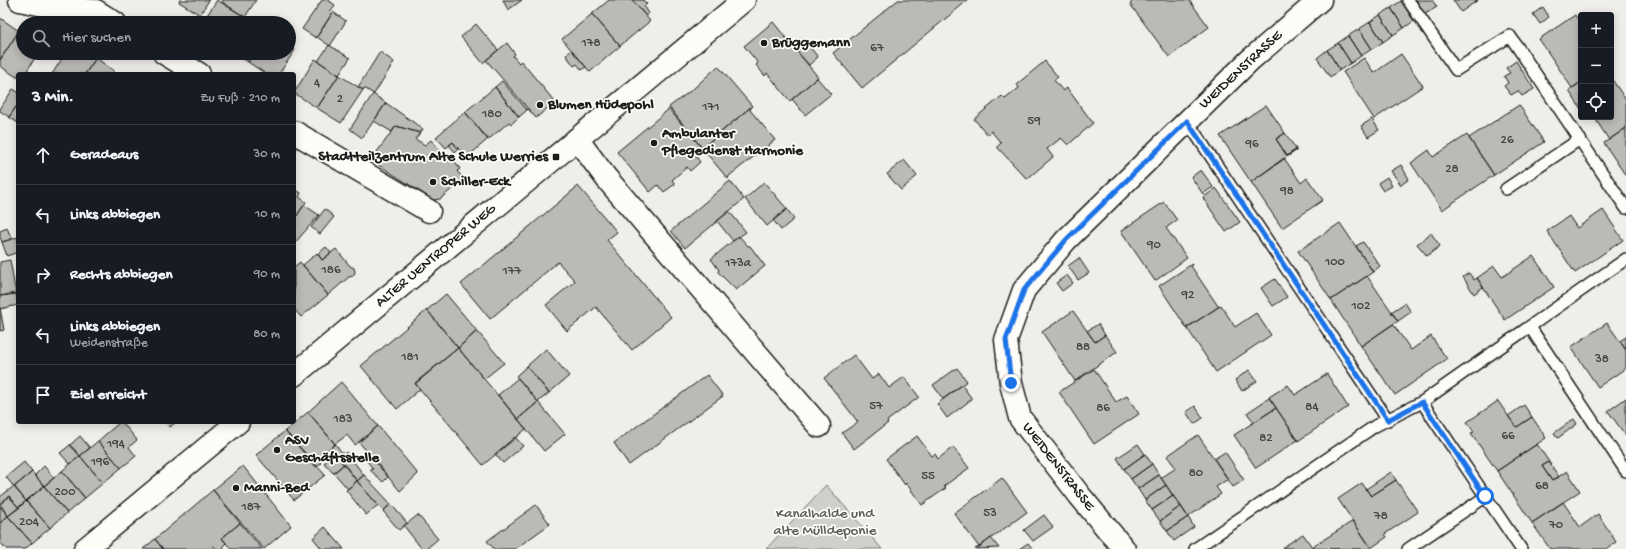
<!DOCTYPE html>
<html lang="de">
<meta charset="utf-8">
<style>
body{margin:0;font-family:"Gochi Hand",sans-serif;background:#242831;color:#f1f3f6}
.controls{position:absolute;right:12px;top:12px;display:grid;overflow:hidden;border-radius:4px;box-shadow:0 2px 10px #0003}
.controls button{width:36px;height:36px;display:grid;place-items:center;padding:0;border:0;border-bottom:1px solid #363941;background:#171b24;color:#f1f3f6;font:20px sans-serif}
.stop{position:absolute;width:12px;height:12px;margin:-9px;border:3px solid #1a73e8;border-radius:50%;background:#fff}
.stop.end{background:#1a73e8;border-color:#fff;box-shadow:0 1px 4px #0008}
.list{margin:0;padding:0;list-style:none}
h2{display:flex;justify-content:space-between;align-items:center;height:52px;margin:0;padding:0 16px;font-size:17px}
h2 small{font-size:13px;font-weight:400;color:#9ea1a6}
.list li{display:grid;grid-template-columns:26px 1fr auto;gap:12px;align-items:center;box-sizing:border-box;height:60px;padding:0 16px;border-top:1px solid #363941}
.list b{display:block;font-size:15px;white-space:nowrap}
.list p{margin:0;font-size:13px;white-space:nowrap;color:#9ea1a6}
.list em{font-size:13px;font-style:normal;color:#9ea1a6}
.icon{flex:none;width:22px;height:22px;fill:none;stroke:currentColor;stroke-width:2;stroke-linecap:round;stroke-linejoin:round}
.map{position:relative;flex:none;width:1626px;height:549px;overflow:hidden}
.search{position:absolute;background:#171b24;box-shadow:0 2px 10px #0003;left:16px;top:16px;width:280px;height:44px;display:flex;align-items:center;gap:10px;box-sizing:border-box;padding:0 14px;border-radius:22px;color:#9ea1a6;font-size:15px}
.panel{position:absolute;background:#171b24;box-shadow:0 2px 10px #0003;left:16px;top:72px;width:280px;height:352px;border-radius:4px}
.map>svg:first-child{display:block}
.green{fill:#d0cfcc;stroke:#767674}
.building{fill:#bbbab6;stroke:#1c1c1c}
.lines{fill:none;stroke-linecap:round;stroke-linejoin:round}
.lane-casing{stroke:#1c1c1c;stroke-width:14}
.street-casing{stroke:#1c1c1c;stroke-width:25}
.secondary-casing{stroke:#1c1c1c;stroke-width:25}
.lane{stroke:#fdfcf7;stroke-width:11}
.street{stroke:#fdfcf7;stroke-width:22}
.secondary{stroke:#fdfcf7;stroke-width:22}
.route{stroke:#1a73e8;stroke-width:5}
.poi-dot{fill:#1c1c1c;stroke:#fdfcf7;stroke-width:1.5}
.labels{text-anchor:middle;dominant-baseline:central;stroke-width:3.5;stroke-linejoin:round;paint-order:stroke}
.number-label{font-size:13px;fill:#444442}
.poi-label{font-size:15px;font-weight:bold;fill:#1c1c1c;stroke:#fdfcf7;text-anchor:start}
.street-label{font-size:15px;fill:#1c1c1c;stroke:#fdfcf7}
.park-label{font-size:15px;fill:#5b5b5a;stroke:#fdfcf7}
</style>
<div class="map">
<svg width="1626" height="549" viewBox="0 0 1626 549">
<rect width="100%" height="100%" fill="#f0eeea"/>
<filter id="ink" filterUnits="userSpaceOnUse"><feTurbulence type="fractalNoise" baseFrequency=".025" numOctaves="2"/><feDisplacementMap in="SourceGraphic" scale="8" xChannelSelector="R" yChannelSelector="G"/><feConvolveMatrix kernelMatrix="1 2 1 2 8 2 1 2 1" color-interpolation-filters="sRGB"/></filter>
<g filter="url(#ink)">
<path class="green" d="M826,485L882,549H766Z"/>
<path class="building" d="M180,0H209L200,15L179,2Z
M217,0L245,17L241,23H202Z
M223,0H256L245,17L222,2Z
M322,0H328L335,5L330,12L332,14L316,38L302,29Z
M503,0H522L508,10Z
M609,0H632L650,21L620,46L592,14Z
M632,0H643L647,4L644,6L649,13L646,16Z
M898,0H968L862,88L833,53Z
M1134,0H1189L1209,27L1169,57L1130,4Z
M1416,0H1432L1437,7L1425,14Z
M1453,0H1478L1461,12Z
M1401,1L1414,21L1404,28L1391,8Z
M1543,7L1549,17L1540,24L1533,14Z
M1391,8L1404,28L1393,35L1380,15Z
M333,12L346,21L330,46L317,37Z
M592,14L620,46L590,72L562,39Z
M1380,15L1393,35L1383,42L1370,22Z
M1575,15L1581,24V82L1572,88L1539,39Z
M245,17L254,23H241Z
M0,18L19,31L0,60Z
M773,22L818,77L790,101L767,73L765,76L756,65L758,63L744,46Z
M1370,22L1383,42L1372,49L1359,29Z
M476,24L498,50L483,63L461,37Z
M1359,29L1372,49L1361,56L1348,36Z
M19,31L23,33V53H38L25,74H18V78L0,66V60Z
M1348,36L1361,56L1351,63L1338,43Z
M803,39L818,57L809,65L793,47Z
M507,43L515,54L513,56L519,63L521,61L555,102L536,118L486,60Z
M1338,43L1351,63L1340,70L1327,50Z
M329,45L350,58L339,75L318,61Z
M289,46L295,50L279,74H266L248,62L254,53H289Z
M572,50L586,67L582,70L577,64L574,66L566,55Z
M1327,50L1340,70L1330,77L1317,58Z
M380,52L394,62L374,94L364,88L363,90L358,87Z
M71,53H88L96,58L85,74H52L65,54L68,57Z
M234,53H254L248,62Z
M1401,54L1423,86L1374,119L1343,72L1364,58L1374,73Z
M96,58L114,71L112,74H85Z
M315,59L339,75L317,108L294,93Z
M1045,61L1058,77L1054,80L1063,91L1067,88L1093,123L1068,145L1061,138L1047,149L1053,157L1027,179L997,147L1001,143L991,131L988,135L974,119L1002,96L1005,99L1019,88L1017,84Z
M1516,61L1534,89L1522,96L1518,91L1511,95L1504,86L1508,83L1504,76L1510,73L1506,68Z
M718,66L752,106L702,148L669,107L693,89Z
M339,75L363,90L341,123L317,108Z
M817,78L831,94L805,115L792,99Z
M1611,78L1626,100V128L1609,140L1594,117H1611Z
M502,81L527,110L519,117L495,87Z
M1581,82V109L1569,91Z
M495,87L519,117L511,124L509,122L488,140L465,112Z
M13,89L18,92V104L9,117L0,111V109Z
M373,94L386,103L362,138L350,129Z
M386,103L423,129L420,133L396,126L392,132L374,121Z
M1266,105L1285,133L1276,139L1287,156L1297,150L1251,182L1220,136Z
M1519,105L1544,142L1494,175L1469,138Z
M752,106L750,110L775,140L729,176L728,179L702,148Z
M16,107L18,108V123L9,117Z
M669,109L702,148L694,154L700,162L690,171L687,167L672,180L675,184L664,192L658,185L650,192L617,152Z
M465,112L488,139L466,158L453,142L446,148L436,137Z
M1372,119L1379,130L1368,137L1361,126Z
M396,126L420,133L415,139L425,145L431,140L450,162L454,160L460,169L457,171L464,179L440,199L433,200L371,160Z
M1626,128V176L1604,143Z
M1285,133L1296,149L1287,156L1276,139Z
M1467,135L1494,175L1442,210L1411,163L1429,150L1433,157Z
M453,142L458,149L455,152L449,145Z
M1284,158L1301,183L1307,178L1323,200L1282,228L1251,182Z
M904,160L917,176L901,190L887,174Z
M1401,165L1409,179L1401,185L1391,171Z
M1201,170L1213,187L1203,194L1191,177Z
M1387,177L1392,186L1383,191L1378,183Z
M730,181L744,199L685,248L671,231Z
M764,182L787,209L767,226L745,199Z
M578,186L617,232L607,240L671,317L632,350L596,307L567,331L546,305L575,281L558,262L490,319L461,284Z
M1216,188L1240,222L1226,232L1203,198Z
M294,189L301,193L299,197L306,202L294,220Z
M1164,202L1177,220L1166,228L1187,258L1155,281L1121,231Z
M304,205L319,215L294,244V220Z
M325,209L334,217L320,234L311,227Z
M787,209L794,219L781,230L773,220Z
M1603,210L1623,240L1575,273L1547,231L1569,216L1577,228Z
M729,211L746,232L733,241L717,221Z
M1340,223L1373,272L1331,300L1298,251Z
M7,228L12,239L2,242L0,237V231Z
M1431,233L1440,246L1427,256L1417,244Z
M739,236L748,246H750L765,266L736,290L718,272L719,270L711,259Z
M18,237V252L7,256L2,242Z
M1363,242L1380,266L1373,272L1356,246Z
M326,247L331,253L322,260L318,254Z
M336,249L350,266L354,268L355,272L353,276L349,277L328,295L303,265L317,253L322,260Z
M1533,256L1554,287L1505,320L1477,278L1494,266L1502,277Z
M1079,258L1089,273L1078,280L1068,266Z
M10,260L16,294L0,296V262Z
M300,262L328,295L301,317L294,309V267Z
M1192,264L1191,266L1218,306H1220L1186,328V327L1159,286Z
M1469,273L1474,280L1477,278L1483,287L1474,294L1463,277Z
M1067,275L1073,283L1062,291L1056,283Z
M1367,276L1398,321L1361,346L1331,300Z
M1275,279L1287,297L1273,306L1261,288Z
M16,293L18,305L0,309V296Z
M446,294L477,331L458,348L427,310Z
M1405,303L1411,312L1398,321L1391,312Z
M1221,305L1235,327L1256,313L1271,335L1216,372L1187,328Z
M0,308L4,330L0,331Z
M427,310L458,348L415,384L420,389L397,409L361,366Z
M1073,311L1095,342L1105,335L1117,352L1075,381L1042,332Z
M1607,323L1626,350V368L1598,387L1571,347Z
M1098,324L1105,335L1095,342L1087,331Z
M1393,324L1411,350L1431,336L1447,359L1395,395L1361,346Z
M477,331L504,363L484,379L458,348Z
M1626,337V350L1620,341Z
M458,348L526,429L483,465L415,383Z
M546,349L569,376L549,393L527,366Z
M854,355L872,379L879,374L889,388L904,377L919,397L887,421L888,423L854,449L842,433L858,422L824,378Z
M527,366L549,393L538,402L516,376Z
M957,368L967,381L943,399L933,385Z
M1094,369L1116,402L1127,396L1139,414L1094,444L1059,392Z
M1249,370L1257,381L1242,391L1235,380Z
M1327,374L1348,407L1298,441L1269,397L1288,385L1295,395Z
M707,375L723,396L629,465L614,443Z
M518,378L538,402L518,419L498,395Z
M341,382L378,426L355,445L347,435L335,444L308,412Z
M962,385L972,399L947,418L937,404Z
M1269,398L1276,408L1254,422L1247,413Z
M1626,398V436L1608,411Z
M1498,401L1515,426L1517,427L1532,417L1546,438L1497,471L1471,433L1474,432L1467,422Z
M538,402L565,434L544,451L518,419Z
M1524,405L1532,417L1517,427L1508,416Z
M1195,406L1203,418L1194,424L1186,412Z
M1276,408L1298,440L1256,468L1234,435Z
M308,412L335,444L317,459L321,463L316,467L285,431Z
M1574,419L1577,424L1558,438L1554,433Z
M120,422H122L137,440L129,447L136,456L121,468L98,441Z
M165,422H176L170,427Z
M378,426L418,474L400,491L359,442Z
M285,431L325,475L294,500L256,455Z
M1198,435L1228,479L1216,487L1221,494L1188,517L1161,478L1176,468L1167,456Z
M80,436L90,448L80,456L70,445Z
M917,436L932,456L935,454L938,459L953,447L969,468L944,486L946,488L922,505L906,483L905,485L886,459Z
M515,437L523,446L503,463L495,454Z
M98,441L121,468L103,483L80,456Z
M335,444L344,455L339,459L344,464L333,473L324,463L332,457L327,451Z
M1138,444L1145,454L1124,469L1117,458Z
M1537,444L1549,462L1542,466L1552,481L1567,471L1580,491L1532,523L1497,471Z
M70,445L80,456L70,464L60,453Z
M346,452L364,475L357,481L339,459Z
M1225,452L1244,480L1233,487L1214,459Z
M1145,454L1152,464L1131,479L1124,469Z
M80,456L103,483L85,498L62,471Z
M372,457L388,477L383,482L370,470L373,469L367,461Z
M24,462L32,472L14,487L6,477Z
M1549,462L1559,477L1552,481L1542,466Z
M344,464L357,481L348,489L334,473Z
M1152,464L1159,475L1138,489L1131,479Z
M44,466L54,478L44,486L35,475Z
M243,466L291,526L264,549L213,490Z
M62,471L85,498L67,513L44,486Z
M32,472L44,486L26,501L14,487Z
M1391,472L1396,480L1371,496L1366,489Z
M364,475L391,504L383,511L357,481Z
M1159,475L1166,485L1145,500L1138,489Z
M1002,478L1027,512L979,547L954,513Z
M1396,480L1418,512L1385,534L1387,537L1371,548L1338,499L1362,483L1371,496Z
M357,481L378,505L366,515L346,490Z
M1166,485L1173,496L1152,510L1145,500Z
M14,486L26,501L19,508L9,496L0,504V497Z
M44,486L67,513L50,528L26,501Z
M213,490L240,523L222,538L226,543L223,546L225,549H216L214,546L211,549H163L155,539Z
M9,496L19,508L8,516L0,504Z
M1173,496L1181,506L1160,521L1152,510Z
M26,501L50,528L32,543L8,516Z
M1563,502L1580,527L1598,514L1616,542L1607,549H1550L1532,523Z
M391,504L407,523L399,530L383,511Z
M536,505L550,524L515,549H494L487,541Z
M0,506L8,516L0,523Z
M1181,506L1188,517L1167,531L1160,521Z
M418,515L438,539L426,549H422L404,526Z
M1044,515L1053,527L1033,541L1024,530Z
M8,516L32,543L25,549H6L0,542V523Z
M1188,517L1194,527L1174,541L1167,531Z
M1353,521L1372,549L1282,548L1303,534L1312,547Z
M240,523L262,549H231L226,543L222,538Z
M325,527L344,549H322L313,538Z
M991,538L999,548L975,549L979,547Z
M155,539L163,549H143L148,545Z
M1028,543L1033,549H1019Z"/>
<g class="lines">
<defs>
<path id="lane" d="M1408,0L1456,70L1510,36L1626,208
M1187,121L1388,420
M1506,189L1580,139
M1530,327L1626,471
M1422,402L1521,549
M1195,549L1375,426L1422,402L1626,259
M1408,549L1485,497"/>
<path id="street" d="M20,0L57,8L96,11L115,23
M164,53L199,74
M294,132L429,211
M577,139L607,179L819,426
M1124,549L1080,496L1020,418L1011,383L1006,340L1024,290L1066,240L1250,60L1320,0"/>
<path id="secondary" d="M294,375L744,0
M85,549L238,422"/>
</defs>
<use href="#lane" class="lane-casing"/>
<use href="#street" class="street-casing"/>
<use href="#secondary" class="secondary-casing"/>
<use href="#lane" class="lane"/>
<use href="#street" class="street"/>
<use href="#secondary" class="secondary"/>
</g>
</g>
<g class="lines" filter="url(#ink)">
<path class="route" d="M1011,383L1006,340L1024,290L1066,240L1187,121L1388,420L1422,402L1485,496"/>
</g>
<g class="poi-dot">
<circle cx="764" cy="43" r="4"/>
<circle cx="540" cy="105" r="4"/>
<circle cx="654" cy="143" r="4"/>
<rect x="552" y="153" width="8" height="8" rx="2"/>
<circle cx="433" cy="182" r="4"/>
<circle cx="277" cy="450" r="4"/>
<circle cx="236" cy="488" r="4"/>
</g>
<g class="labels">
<g class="number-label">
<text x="591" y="43">178</text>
<text x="877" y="48">67</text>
<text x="317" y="83">4</text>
<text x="340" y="99">2</text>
<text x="711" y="107">171</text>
<text x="492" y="114">180</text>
<text x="1034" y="121">59</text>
<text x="1507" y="140">26</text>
<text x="1252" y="144">96</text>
<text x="1452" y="169">28</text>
<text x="1287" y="191">98</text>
<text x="1154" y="245">90</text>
<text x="1335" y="262">100</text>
<text x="738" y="263">173a</text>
<text x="331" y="270">186</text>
<text x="512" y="271">177</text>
<text x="1188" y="295">92</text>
<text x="1361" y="306">102</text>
<text x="1083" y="347">88</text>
<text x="410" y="357">181</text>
<text x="1602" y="359">38</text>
<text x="876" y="406">57</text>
<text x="1312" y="407">84</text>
<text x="1103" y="408">86</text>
<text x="343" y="419">183</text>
<text x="1508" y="436">66</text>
<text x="1266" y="438">82</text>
<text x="116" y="444">194</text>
<text x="100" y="462">196</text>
<text x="1196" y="473">80</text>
<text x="928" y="476">55</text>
<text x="1542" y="486">68</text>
<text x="65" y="492">200</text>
<text x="251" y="507">187</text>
<text x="990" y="513">53</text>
<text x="1381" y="516">78</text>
<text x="29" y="522">204</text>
<text x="1556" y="525">70</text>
</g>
<g class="poi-label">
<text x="772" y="43">Brüggemann</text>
<text x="548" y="105">Blumen Hüdepohl</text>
<text x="662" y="134">Ambulanter<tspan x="662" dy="17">Pflegedienst Harmonie</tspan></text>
<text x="548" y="157" text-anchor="end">Stadtteilzentrum Alte Schule Werries</text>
<text x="441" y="182">Schiller-Eck</text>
<text x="285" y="441">ASV<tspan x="285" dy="17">Geschäftsstelle</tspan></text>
<text x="244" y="488">Manni-Bed</text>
</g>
<g class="street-label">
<text transform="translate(1241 70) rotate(-43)">WEIDENSTRASSE</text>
<text transform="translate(436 256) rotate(-40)">ALTER UENTROPER WEG</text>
<text transform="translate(1058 467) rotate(52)">WEIDENSTRASSE</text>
</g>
<g class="park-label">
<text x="825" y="514">Kanalhalde und<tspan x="825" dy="17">alte Mülldeponie</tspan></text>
</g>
</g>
</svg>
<div class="controls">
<button>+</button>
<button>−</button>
<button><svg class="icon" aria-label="locate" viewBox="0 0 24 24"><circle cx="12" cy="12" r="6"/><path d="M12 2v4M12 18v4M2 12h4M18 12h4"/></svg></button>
</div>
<div class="stop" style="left:1485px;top:496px"></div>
<div class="stop end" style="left:1011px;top:383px"></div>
<div class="search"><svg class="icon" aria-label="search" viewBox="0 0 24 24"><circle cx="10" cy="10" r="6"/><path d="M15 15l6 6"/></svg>Hier suchen</div>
<section class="panel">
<h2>3 Min.<small>Zu Fuß · 210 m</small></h2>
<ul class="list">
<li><svg class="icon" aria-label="ahead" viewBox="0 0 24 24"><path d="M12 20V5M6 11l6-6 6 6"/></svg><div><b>Geradeaus</b></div><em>30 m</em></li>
<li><svg class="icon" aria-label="left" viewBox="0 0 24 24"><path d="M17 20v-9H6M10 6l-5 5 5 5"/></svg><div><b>Links abbiegen</b></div><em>10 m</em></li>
<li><svg class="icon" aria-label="right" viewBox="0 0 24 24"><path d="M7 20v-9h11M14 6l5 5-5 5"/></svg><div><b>Rechts abbiegen</b></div><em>90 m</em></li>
<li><svg class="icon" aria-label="left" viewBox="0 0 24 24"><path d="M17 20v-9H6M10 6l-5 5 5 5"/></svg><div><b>Links abbiegen</b><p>Weidenstraße</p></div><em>80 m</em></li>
<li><svg class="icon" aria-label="arrive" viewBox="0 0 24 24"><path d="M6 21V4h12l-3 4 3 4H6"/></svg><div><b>Ziel erreicht</b></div></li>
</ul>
</section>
</div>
